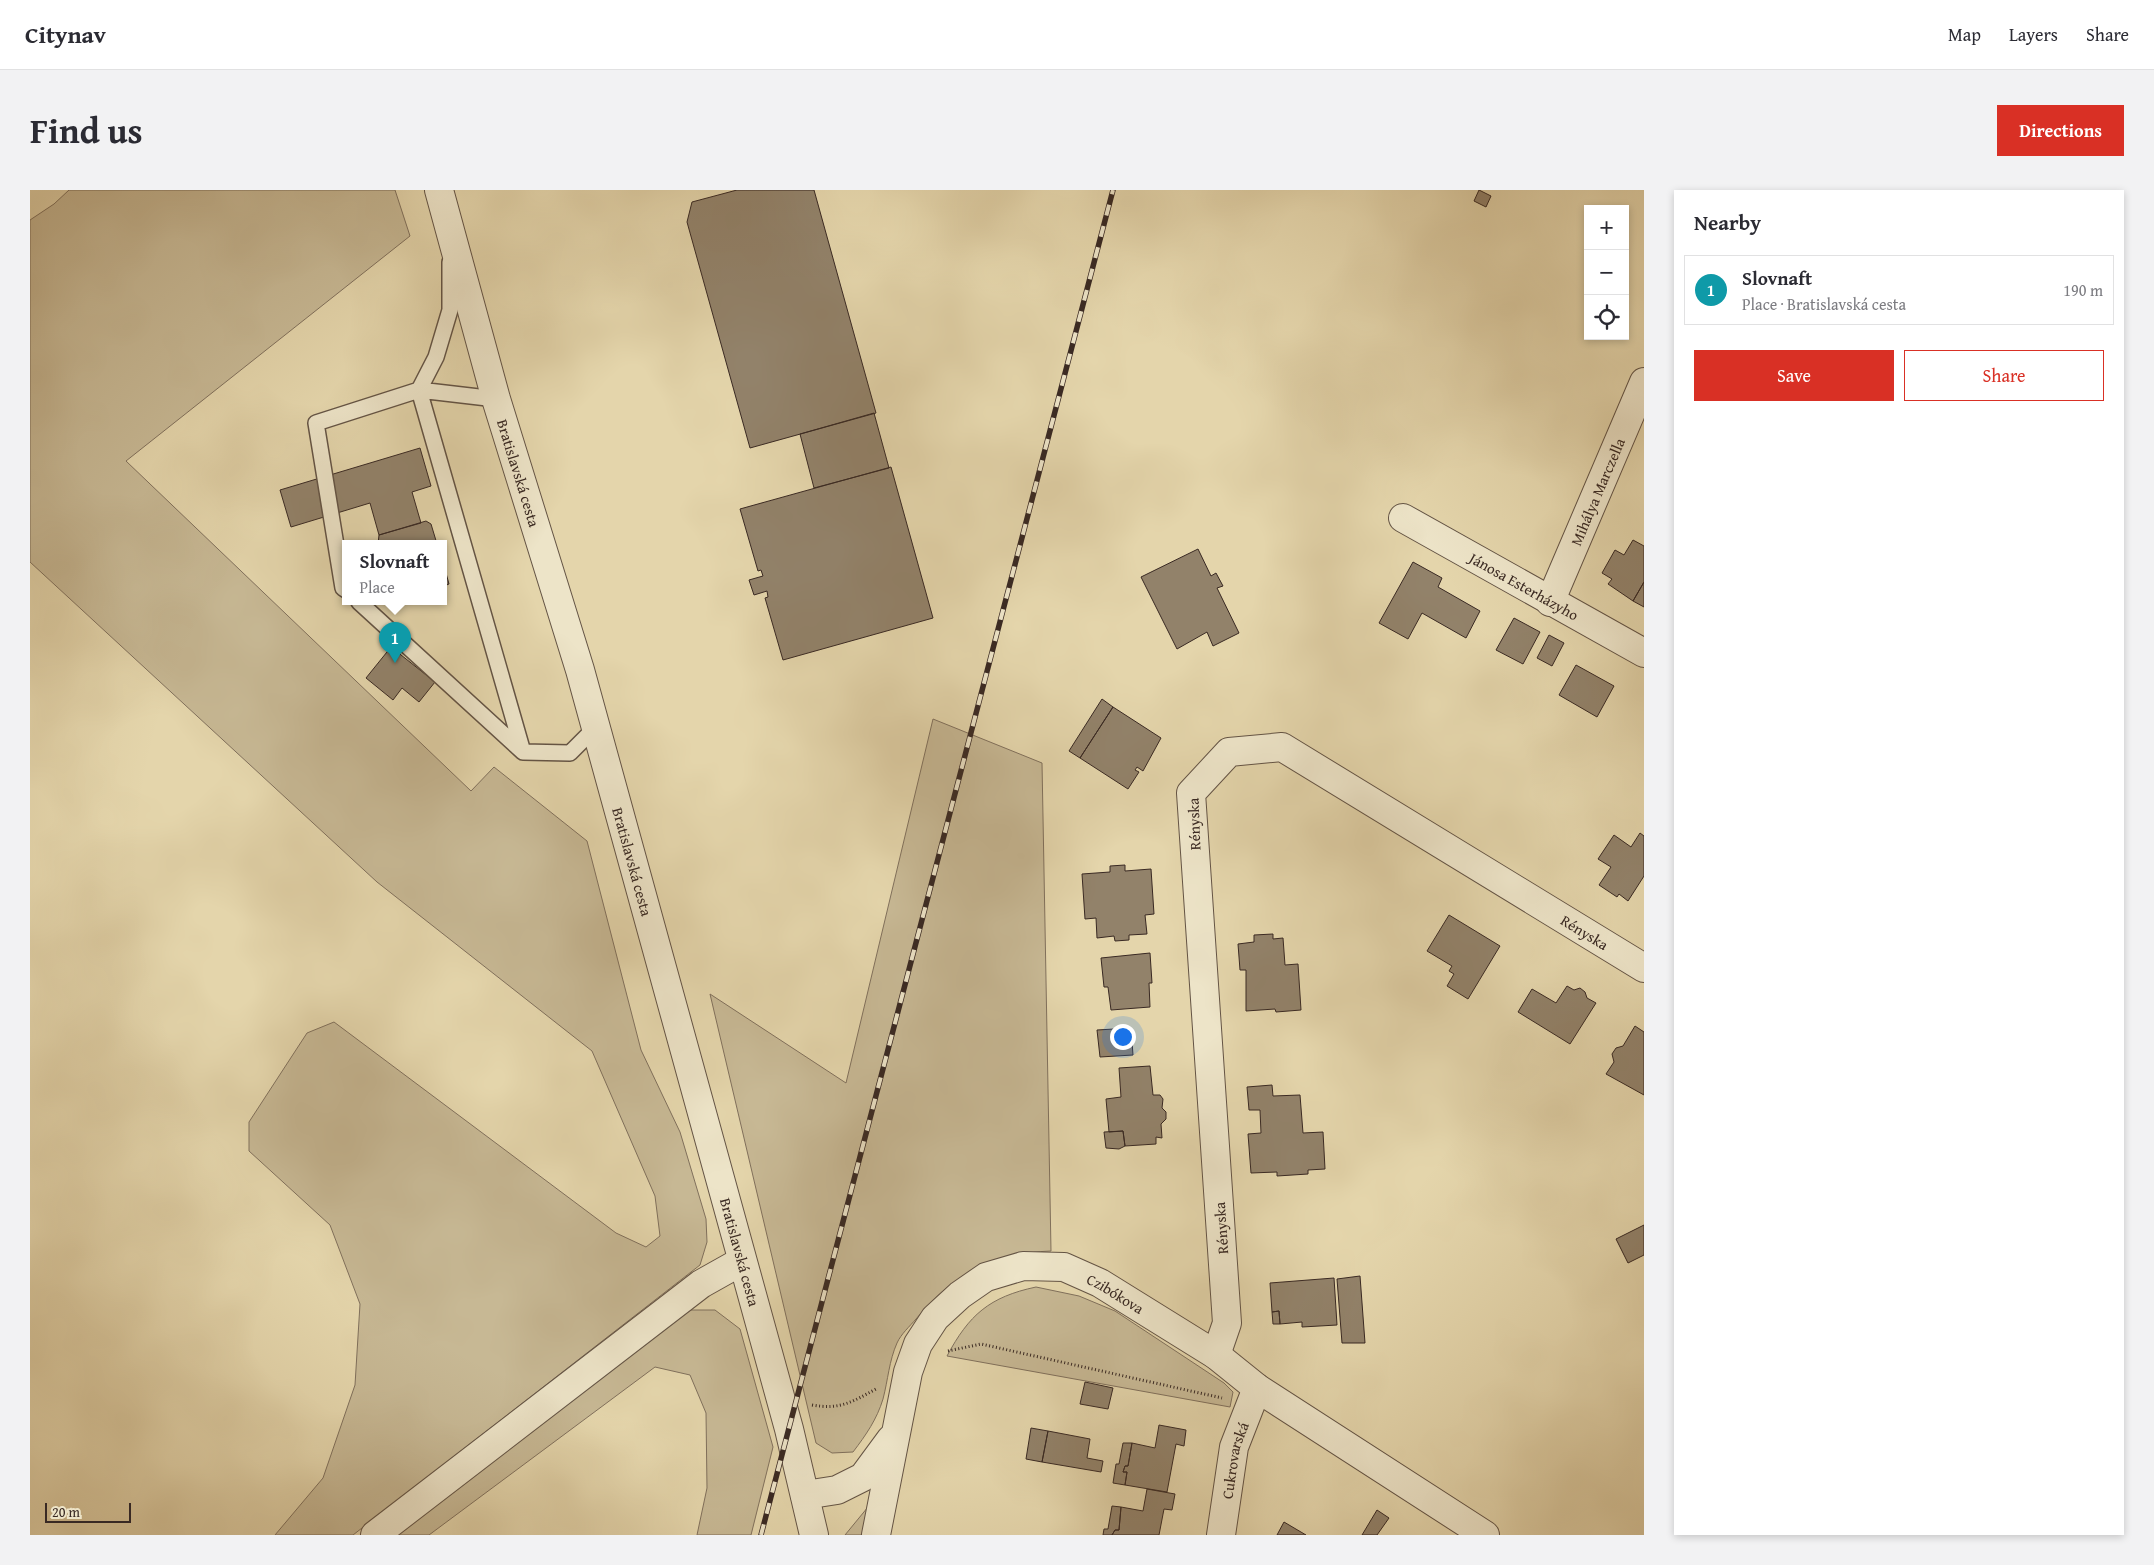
<!DOCTYPE html>
<meta charset="utf-8">
<style>
body{margin:0;font-family:"Gentium Book Plus",serif;background:#f2f2f3;color:#2b2b33}
.controls{position:absolute;right:15px;top:15px;display:grid;overflow:hidden;border-radius:0px;box-shadow:0 2px 8px #0003}
.controls button{width:45px;height:45px;display:grid;place-items:center;padding:0;border:0;border-bottom:1px solid #e1e1e2;background:#fff;color:#2b2b33;font:25px sans-serif}
.scale{position:absolute;left:15px;bottom:12px;width:86px;box-sizing:border-box;padding-left:5px;border:2px solid #392923;border-top:0;font-size:14px;line-height:18px;white-space:nowrap;color:#392923;-webkit-text-stroke:4px #ede4c8;paint-order:stroke}
.you{position:absolute;left:1092px;top:846px;width:18px;height:18px;margin:-12px;border:4px solid #fff;border-radius:50%;background:#1a73e8;box-shadow:0 0 0 8px #1a73e833}
.badge{display:grid;place-items:center;width:32px;height:32px;border-radius:50%;background:#d93025;color:#fff;font-size:16px;font-weight:700}
.pin{position:absolute;translate:-50% -41px;filter:drop-shadow(0 1px 2px #0008)}
.pin::after{content:'';position:absolute;top:26px;width:18px;height:15px;background:inherit;clip-path:polygon(0 0,100% 0,50% 100%)}
.popup{position:absolute;left:312px;top:350px;width:105px;height:65px;box-sizing:border-box;display:grid;place-content:center;border-radius:0px;background:#fff;filter:drop-shadow(0 1px 4px #0005);font-size:16px;white-space:nowrap;color:#7c7c81}
.popup b{font-size:19px;color:#2b2b33}
.popup::after{content:'';position:absolute;left:50%;top:100%;margin-left:-10px;border:10px solid transparent;border-top-color:#fff}
.list{margin:0;padding:0;list-style:none}
h2{display:flex;justify-content:space-between;align-items:center;height:65px;margin:0;padding:0 20px;font-size:21px}
h2 small{font-size:16px;font-weight:400;color:#7c7c81}
.list li{display:grid;grid-template-columns:32px 1fr auto;gap:15px;align-items:center;box-sizing:border-box;height:70px;margin:0 10px 10px;padding:0 10px;border:1px solid #e1e1e2;border-radius:0px}
.list b{display:block;font-size:19px;white-space:nowrap}
.list p{margin:0;font-size:16px;white-space:nowrap;color:#7c7c81}
.list em{font-size:16px;font-style:normal;color:#7c7c81}
.actions{display:flex;gap:10px;padding:15px 20px}
.actions a{flex:1;padding:11px 0;border:1px solid #d93025;border-radius:0px;text-align:center;font-size:18px;color:#d93025}
.actions .main{background:#d93025;color:#fff}
.icon{flex:none;width:28px;height:28px;fill:none;stroke:currentColor;stroke-width:2;stroke-linecap:round;stroke-linejoin:round}
.map{position:relative;flex:none;width:1614px;height:1345px;overflow:hidden;border-radius:0px}
header{display:flex;align-items:center;gap:30px;box-sizing:border-box;height:70px;padding:0 25px;background:#fff;border-bottom:1px solid #e1e1e2}
header strong{font-size:24px}
nav{display:flex;gap:28px;margin-inline-start:auto;font-size:18px}
.intro{display:flex;align-items:center;justify-content:space-between;box-sizing:border-box;height:120px;padding:0 30px}
h1{margin:0;font-size:35px}
.button{padding:12px 22px;border-radius:0px;background:#d93025;color:#fff;font-size:18px;font-weight:700}
main{display:flex;gap:30px;padding:0 30px}
aside{flex:1;background:#fff;border-radius:0px;box-shadow:0 2px 8px #0003}
.map>svg:first-child{display:block}
.green{fill:#c7b894;stroke:#80705c}
.building{fill:#92826a;stroke:#392923}
.lines{fill:none;stroke-linecap:round;stroke-linejoin:round}
.service-casing{stroke:#645445;stroke-width:18}
.minor-casing{stroke:#645445;stroke-width:30}
.tertiary-casing{stroke:#645445;stroke-width:30}
.path{stroke:#392923;stroke-width:3;stroke-dasharray:1 2.5;stroke-linecap:butt}
.service{stroke:#ede4c8;stroke-width:15}
.minor{stroke:#ede4c8;stroke-width:28}
.tertiary{stroke:#ede4c8;stroke-width:28}
.rail-casing{stroke:#392923;stroke-width:5.5}
.rail{stroke:#ede4c8;stroke-width:4;stroke-dasharray:11;stroke-linecap:butt}
.labels{text-anchor:middle;dominant-baseline:central;stroke-width:5;stroke-linejoin:round;paint-order:stroke}
.street-label{font-size:15px;fill:#392923;stroke:#ede4c8}
</style>
<header>
<strong>Citynav</strong>
<nav><a>Map</a><a>Layers</a><a>Share</a></nav>
</header>
<div class="intro"><h1>Find us</h1><a class="button">Directions</a></div>
<main>
<div class="map">
<svg width="1614" height="1345" viewBox="0 0 1614 1345">
<rect width="100%" height="100%" fill="#e4d5ab"/>
<filter id="stains"><feTurbulence type="fractalNoise" baseFrequency=".004" numOctaves="4"/><feColorMatrix values="0 0 0 0 .2 0 0 0 0 .09 0 0 0 0 .02 0 0 0 .5 -.17"/></filter>
<radialGradient id="worn" r=".72"><stop offset=".6" stop-color="#630" stop-opacity="0"/><stop offset="1" stop-color="#630" stop-opacity=".3"/></radialGradient>
<path class="green" d="M39,0H365L380,46L96,271L441,601L464,577L557,651L611,860L650,942L676,1029L677,1052L670,1075L323,1345H245L293,1288L325,1195L330,1114L300,1035L219,961V932L277,843L304,832L586,1043L616,1057L630,1046L625,1006L562,861L347,692L0,372V30L24,14Z
M903,529L1012,573L1021,1061C963,1063 923,1084 886,1129C880,1136 871,1144 867,1153C859,1171 858,1190 853,1209C847,1229 836,1245 823,1262L802,1263L786,1253L680,804L816,893Z
M1006,1097L1049,1106L1085,1121L1194,1193L1203,1202L1200,1217L917,1166C939,1125 959,1107 1006,1097Z
M658,1120H685L710,1139L743,1257L721,1345H667L677,1298L676,1223L660,1185L625,1177L399,1345H367Z
M838,1317L834,1345H815Z"/>
<path class="building" d="M707,0H784L846,223L720,258L657,32L662,12Z
M1449,0L1461,6L1456,17L1444,11Z
M844,223L859,278L784,298L770,244Z
M390,258L401,296L382,302L391,333L349,345L340,313L261,337L250,300Z
M861,277L903,428L753,470L735,408L738,407L737,401L724,405L719,390L733,386L731,380L728,381L710,319Z
M396,331L401,334L407,354H348L349,345Z
M1603,350L1614,356V392L1603,411L1578,394L1582,389L1572,383L1585,360L1594,365Z
M1168,359L1181,386L1186,383L1193,396L1187,398L1209,443L1183,456L1177,442L1147,459L1111,387Z
M1383,372L1412,388L1408,397L1450,421L1436,448L1392,423L1378,449L1349,433Z
M414,376L419,394L414,396Z
M1614,392V417L1603,411Z
M1484,428L1510,442L1493,474L1466,460Z
M1519,445L1534,453L1522,476L1507,468Z
M361,457L405,492L389,512L372,498L363,510L336,488Z
M1546,475L1584,496L1567,527L1529,505Z
M1072,509L1083,517L1050,568L1039,561Z
M1083,517L1131,548L1113,581L1107,577L1105,580L1109,582L1098,599L1050,568Z
M1610,643L1614,646V686L1598,711L1589,704L1587,707L1569,695L1581,677L1568,669L1584,645L1601,657Z
M1095,675V681L1121,679L1124,724L1115,725L1117,744L1099,745V750L1085,751L1084,746L1067,748L1066,728L1055,729L1052,684L1080,682V676Z
M1419,725L1470,756L1438,809L1417,796L1424,784L1419,781L1422,776L1397,761Z
M1243,744V749L1253,748L1255,775L1268,774L1271,820L1246,822L1245,819L1216,821V780H1210L1208,754L1224,752V745Z
M1120,763L1122,793H1119L1120,817L1081,820L1078,797H1074L1071,768Z
M1537,796L1544,800L1550,798L1555,802L1557,808L1566,813L1540,854L1488,822L1502,799L1526,813Z
M1605,836L1614,842V905L1576,884L1584,872L1582,864L1586,858L1593,856Z
M1101,838L1103,865L1070,867L1067,840Z
M1120,876L1123,905H1130L1133,909L1132,918L1136,922V929L1131,934L1132,948L1126,947V954L1095,956L1093,941L1079,942L1076,909L1091,907L1089,878Z
M1242,895L1243,906L1270,905L1273,943L1293,942L1295,979L1278,980V984L1247,986V982L1221,983L1218,944L1231,943L1230,920H1219L1217,897Z
M1093,941L1095,956L1089,959L1076,958L1074,942Z
M1614,1035V1065L1598,1073L1586,1049Z
M1330,1086L1335,1153H1312L1307,1089Z
M1304,1088L1307,1135L1272,1137V1132L1250,1134L1249,1121L1242,1122L1240,1093Z
M1249,1121L1250,1134H1243L1242,1122Z
M1055,1192L1083,1198L1078,1219L1050,1214Z
M1129,1235L1156,1240L1154,1256L1146,1254L1137,1302L1095,1295L1097,1282H1093L1095,1276H1098L1102,1253L1125,1258Z
M1001,1238L1018,1241L1012,1272L996,1269Z
M1018,1241L1060,1249L1057,1268L1073,1271L1071,1282L1012,1272Z
M1093,1253H1102L1098,1276H1095L1093,1282H1097L1095,1295L1083,1293L1086,1274H1089Z
M1117,1299L1145,1304L1142,1320L1134,1319L1129,1345H1082L1085,1340H1089L1091,1317L1113,1321Z
M1082,1316L1091,1317L1089,1340H1085L1082,1345H1073L1074,1339H1078Z
M1347,1320L1359,1328L1347,1345H1332Z
M1254,1332L1276,1345H1247Z"/>
<g class="lines">
<defs>
<path id="service" d="M420,72V120L406,167L389,200L493,562
M316,400L313,398L286,233L389,200L466,209
M329,412L493,562L540,563L566,537"/>
<g id="minor">
<path id="s1" d="M1373,328L1614,463"/>
<path id="s2" d="M1520,412L1614,192"/>
<path id="s3" d="M1186,1165L1197,1133L1161,603L1199,562L1252,557L1614,778"/>
<path d="M775,1305L807,1300L833,1287L861,1249"/>
<path d="M345,1345L671,1094L712,1071"/>
<path id="s4" d="M846,1345L878,1182L888,1154L905,1128L930,1105L956,1087L993,1076L1034,1077L1070,1093L1186,1165L1227,1198L1455,1345"/>
<path id="s5" d="M1191,1345L1204,1257L1227,1198"/>
</g>
<g id="tertiary">
<path id="s6" d="M409,0L466,209L550,480L759,1239L784,1345"/>
</g>
</defs>
<use href="#service" class="service-casing"/>
<use href="#minor" class="minor-casing"/>
<use href="#tertiary" class="tertiary-casing"/>
<path class="path" d="M918,1161L951,1154L1192,1208
M782,1215C810,1220 822,1212 846,1199"/>
<use href="#service" class="service"/>
<use href="#minor" class="minor"/>
<use href="#tertiary" class="tertiary"/>
<defs>
<path id="rail" d="M731,1345L1083,0"/>
</defs>
<use href="#rail" class="rail-casing"/>
<use href="#rail" class="rail"/>
</g>
<g class="labels">
<g class="street-label">
<text stroke="none"><textPath href="#s6" startOffset="294">Bratislavská cesta</textPath></text>
<text stroke="none"><textPath href="#s2" startOffset="120">Mihálya Marczella</textPath></text>
<text stroke="none"><textPath href="#s1" startOffset="139">Jánosa Esterházyho</textPath></text>
<text transform="translate(1164 634) rotate(-92)">Rényska</text>
<text stroke="none"><textPath href="#s6" startOffset="699">Bratislavská cesta</textPath></text>
<text stroke="none"><textPath href="#s3" startOffset="1029">Rényska</textPath></text>
<text transform="translate(1191 1038) rotate(-94)">Rényska</text>
<text stroke="none"><textPath href="#s6" startOffset="1104">Bratislavská cesta</textPath></text>
<text stroke="none"><textPath href="#s4" startOffset="430">Czibókova</textPath></text>
<text stroke="none"><textPath href="#s5" startOffset="76">Cukrovarská</textPath></text>
</g>
</g>
<rect width="100%" height="100%" filter="url(#stains)"/>
<rect width="100%" height="100%" fill="url(#worn)"/>
</svg>
<div class="controls">
<button>+</button>
<button>−</button>
<button><svg class="icon" aria-label="locate" viewBox="0 0 24 24"><circle cx="12" cy="12" r="6"/><path d="M12 2v4M12 18v4M2 12h4M18 12h4"/></svg></button>
</div>
<div class="scale">20 m</div>
<div class="you"></div>
<div class="pin badge" style="left:365px;top:473px;background:#0f9aa8">1</div>
<div class="popup"><b>Slovnaft</b>Place</div>
</div>
<aside>
<h2>Nearby<small></small></h2>
<ul class="list">
<li><span class="badge" style="background:#0f9aa8">1</span><div><b>Slovnaft</b><p>Place · Bratislavská cesta</p></div><em>190 m</em></li>
</ul>
<div class="actions"><a class="main">Save</a><a>Share</a></div>
</aside>
</main>
